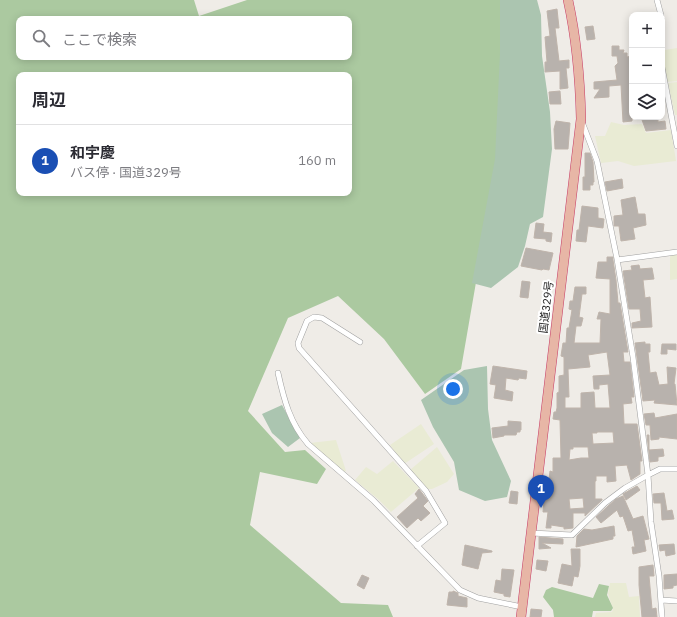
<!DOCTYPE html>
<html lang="ja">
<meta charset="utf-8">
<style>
body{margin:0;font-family:"IBM Plex Sans","Noto Sans JP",sans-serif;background:#f2f2f3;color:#2b2b33}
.controls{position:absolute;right:12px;top:12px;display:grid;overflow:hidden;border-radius:8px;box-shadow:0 2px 10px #0003}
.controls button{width:36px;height:36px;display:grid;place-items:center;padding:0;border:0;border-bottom:1px solid #e1e1e2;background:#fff;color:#2b2b33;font:20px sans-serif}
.you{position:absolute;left:453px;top:389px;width:14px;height:14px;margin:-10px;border:3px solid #fff;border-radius:50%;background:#1a73e8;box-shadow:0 0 0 6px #1a73e833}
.badge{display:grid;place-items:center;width:26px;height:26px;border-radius:50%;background:#2563eb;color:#fff;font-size:13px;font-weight:700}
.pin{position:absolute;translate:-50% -33px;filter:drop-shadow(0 1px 2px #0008)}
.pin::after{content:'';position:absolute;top:21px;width:14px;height:12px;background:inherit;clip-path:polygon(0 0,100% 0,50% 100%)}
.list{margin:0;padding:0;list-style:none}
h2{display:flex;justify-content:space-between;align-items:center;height:52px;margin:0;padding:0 16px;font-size:17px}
h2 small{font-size:13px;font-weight:400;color:#7c7c81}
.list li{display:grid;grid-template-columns:26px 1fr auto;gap:12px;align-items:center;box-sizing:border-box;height:72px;padding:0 16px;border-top:1px solid #e1e1e2}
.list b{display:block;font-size:15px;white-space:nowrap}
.list p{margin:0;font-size:13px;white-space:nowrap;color:#7c7c81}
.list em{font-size:13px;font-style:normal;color:#7c7c81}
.icon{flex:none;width:22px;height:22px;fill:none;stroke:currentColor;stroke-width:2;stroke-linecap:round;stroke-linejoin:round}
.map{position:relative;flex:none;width:677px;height:617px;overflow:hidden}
.search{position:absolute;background:#fff;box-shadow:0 2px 10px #0003;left:16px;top:16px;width:336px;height:44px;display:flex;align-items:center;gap:10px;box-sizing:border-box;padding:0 14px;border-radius:8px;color:#7c7c81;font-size:15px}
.panel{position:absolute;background:#fff;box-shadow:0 2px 10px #0003;left:16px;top:72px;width:336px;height:124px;border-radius:8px}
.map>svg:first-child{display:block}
.farmland{fill:#e9ebd4}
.forest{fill:#abc9a0;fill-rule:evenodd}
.cemetery{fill:#abc5b0}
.building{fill:#b8b2ad;stroke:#bfb4ab;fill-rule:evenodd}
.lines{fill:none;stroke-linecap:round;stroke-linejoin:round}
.minor-casing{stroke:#a0a0a0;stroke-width:6}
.trunk-casing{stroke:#c73a65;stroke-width:10}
.minor{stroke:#fff;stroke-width:5}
.trunk{stroke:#e7b6a6;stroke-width:9}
.labels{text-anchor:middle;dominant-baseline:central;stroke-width:4;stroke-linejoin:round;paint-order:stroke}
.street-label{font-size:11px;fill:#1f1f1f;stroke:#fff}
</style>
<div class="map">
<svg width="677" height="617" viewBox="0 0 677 617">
<rect width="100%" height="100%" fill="#efece7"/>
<path class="farmland" d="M677,48V81L667,82L664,64L665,50Z
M677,82V115H675L668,83Z
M611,122L624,125L642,124L646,133L671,130L676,161L634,166L618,161L601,163L595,136H605Z
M677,254V279L670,280V255Z
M421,424L434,444L404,464L390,445Z
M336,440L346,471L344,472L310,443Z
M437,447L454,474L447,482L432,489H427L410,470Z
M393,461L419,488L391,512L379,500L355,480L366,467L377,474Z
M610,583H626L629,597L639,596L640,617H595L596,613L612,612L613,609L608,594Z"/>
<path class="forest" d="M0,0H194L199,16L247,0H502L498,155L461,369L425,394L384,339L338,296L288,318L248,411L285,452L305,450L326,469L317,484L260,472L250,525L341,603L388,605L393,617H0ZM19,19H349V57H19ZM19,75H349V193H19Z
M599,584L609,586L607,595L613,608L611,611H593L592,617H554L553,610L543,597L546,590L552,587L593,598Z"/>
<path class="cemetery" d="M500,0H537L541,15L542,56L550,112L552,149L543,217L530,224L525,246L518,267L491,288L472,283L495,159L500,53Z
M487,366L488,409L492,440L511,481L507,497L485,501L459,490L454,462L433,427L421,400L464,370Z
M282,405L300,438L288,447L272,433L262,414Z"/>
<path class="building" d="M557,9L559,28H555L559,61L569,60V68H566L568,88L560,89V71L545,72V62H547L545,37L550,36L547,11Z
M593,26L595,39L587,40L585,27Z
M612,46H619V50H624L623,53H627V57L632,56V121L623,122L621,85L609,86V97L594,98L600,89H594V82L617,80L615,66L618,63L617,56H612Z
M560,91L561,104H550L549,92Z
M641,117H658V122L665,121L666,129L646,131Z
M556,121L570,123L568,149H555L554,129Z
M585,153H590L593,162L594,182H593V185H590V190H583V177H585Z
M622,179L623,188L607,191L605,182Z
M635,197L638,214H645L646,225L633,228L635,239L621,241L619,226H614V216L623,215L621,200Z
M582,206L598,208V218L604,219L603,228L588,226L586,242L576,241L577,230H579Z
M536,223L544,224L543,232L552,233L551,242L546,241V239L534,238Z
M526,248L553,253L549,270L543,269L542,270L521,266Z
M607,257H613V260L616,280L618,303H620L628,352H623L624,362H630L634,397H631L632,403L623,404L624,424H637L642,461H640V474L631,480L627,465L615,466L616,481L607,482V476H596V481H595V499H602V500L585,516V513H573V528L564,529V527L551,525V528H546L548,512H543L545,488H548L550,471L553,472V458H561L560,420L553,419L554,412H556L557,408V393L559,392V376L564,375V357L561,356L563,343H566L567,328H569L572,310L569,309L570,301H573L575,287H586V294H582L579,317L583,318L581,326H576L574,343H600L601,319H597L599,312L610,314V279L596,278L598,262H607ZM607,352L610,375L593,376L594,389H599V385L608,384L610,408H595L594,392L581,393V408H565V397H569L568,369L590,367L588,355ZM597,432H613L614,443L593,444L592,433H597ZM573,447H588L589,458H581L569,460L570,449H573ZM583,498L584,508L570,509L569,499Z
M639,265L640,269L652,268L654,279L643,280L645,298L650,297L652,327L632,328V323L641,321L640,309H629L623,271L632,270L631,266Z
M522,281L530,282L528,298L520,297Z
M645,342V344H650V352H648L650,373L656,372L659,385L668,384L667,367L676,368L674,384H675L677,405L654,403L655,400L643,401L635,343Z
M662,344H676V350L667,349V354H661Z
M493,366L527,371L526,379L519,378L518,380L506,378L505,390L513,392L512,401L494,398L496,385L490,384Z
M654,413L655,418L677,414V439L659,437V439L651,440L650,425H646L644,414Z
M508,421L521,422V430H520V432H517L516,435H504V436L493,438L492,428L508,426Z
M647,435H649V450L663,449L664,456L658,457V461L650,462Z
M637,486L640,490L626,500L623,494Z
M419,489L428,501L423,506L430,513L421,521L418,518L407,528L397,517L418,498L415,494Z
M511,491L518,492L517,504L509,503Z
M664,493L667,511L672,510L674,519L662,520L661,503H654L653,494Z
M623,496L633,519L643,516L649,539L644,540L646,551L633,554L632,547H635L632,530L628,531L623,516L620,517L617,510L601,523L596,517L608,506L616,499Z
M614,526L615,536H613V539L576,547L577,536L584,529L592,530Z
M539,537L563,539V544L542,543L551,548L539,549Z
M674,544L675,554L666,556L665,550L660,551L659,545Z
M465,545L492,551V552L482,553L478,569L462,565Z
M571,549H580V566L578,577L574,576L572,586L558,583L562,564L572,566Z
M537,560L548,561L546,571L536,569Z
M653,565L654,576H649L652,609L656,608L657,617H642L639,585V567Z
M502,569L514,570L510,597L504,596V594L494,592L496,580L501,581Z
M677,574V585L673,586V588L664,589V575Z
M362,575L369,578L364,589L357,585Z
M453,591L458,593V596L467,598V607L447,605L449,592H453Z
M531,609L542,610L541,617H530Z"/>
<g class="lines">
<defs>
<path id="minor" d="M657,0L661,15
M662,20V38
M662,67L677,146
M582,122L597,161L617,259L633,357L648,475L651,522L659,576L662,617
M617,260L677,252
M360,342L322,318L314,317L307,321L298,343L299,348L426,491L445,523L417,546
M278,373C284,400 290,423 308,444L373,500L460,590L478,598L522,607
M531,533L572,535L605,503L625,488L648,475L660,469H677
M661,600L677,601"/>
<path id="trunk" d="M521,617L581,119C580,77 577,41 568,0"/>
</defs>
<use href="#minor" class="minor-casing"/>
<use href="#trunk" class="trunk-casing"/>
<use href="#minor" class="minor"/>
<use href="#trunk" class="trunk"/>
</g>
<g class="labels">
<g class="street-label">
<text transform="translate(546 307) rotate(-83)">国道329号</text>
</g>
</g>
</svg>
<div class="controls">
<button>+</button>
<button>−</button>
<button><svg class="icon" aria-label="layers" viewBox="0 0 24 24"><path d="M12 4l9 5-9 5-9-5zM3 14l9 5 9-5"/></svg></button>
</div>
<div class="you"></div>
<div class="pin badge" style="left:541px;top:508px;background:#1a4fb4">1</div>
<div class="search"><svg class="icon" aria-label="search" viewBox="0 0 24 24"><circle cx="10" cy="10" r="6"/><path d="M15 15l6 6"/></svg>ここで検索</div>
<section class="panel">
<h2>周辺<small></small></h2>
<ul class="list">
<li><span class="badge" style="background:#1a4fb4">1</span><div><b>和宇慶</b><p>バス停 · 国道329号</p></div><em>160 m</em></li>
</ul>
</section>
</div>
